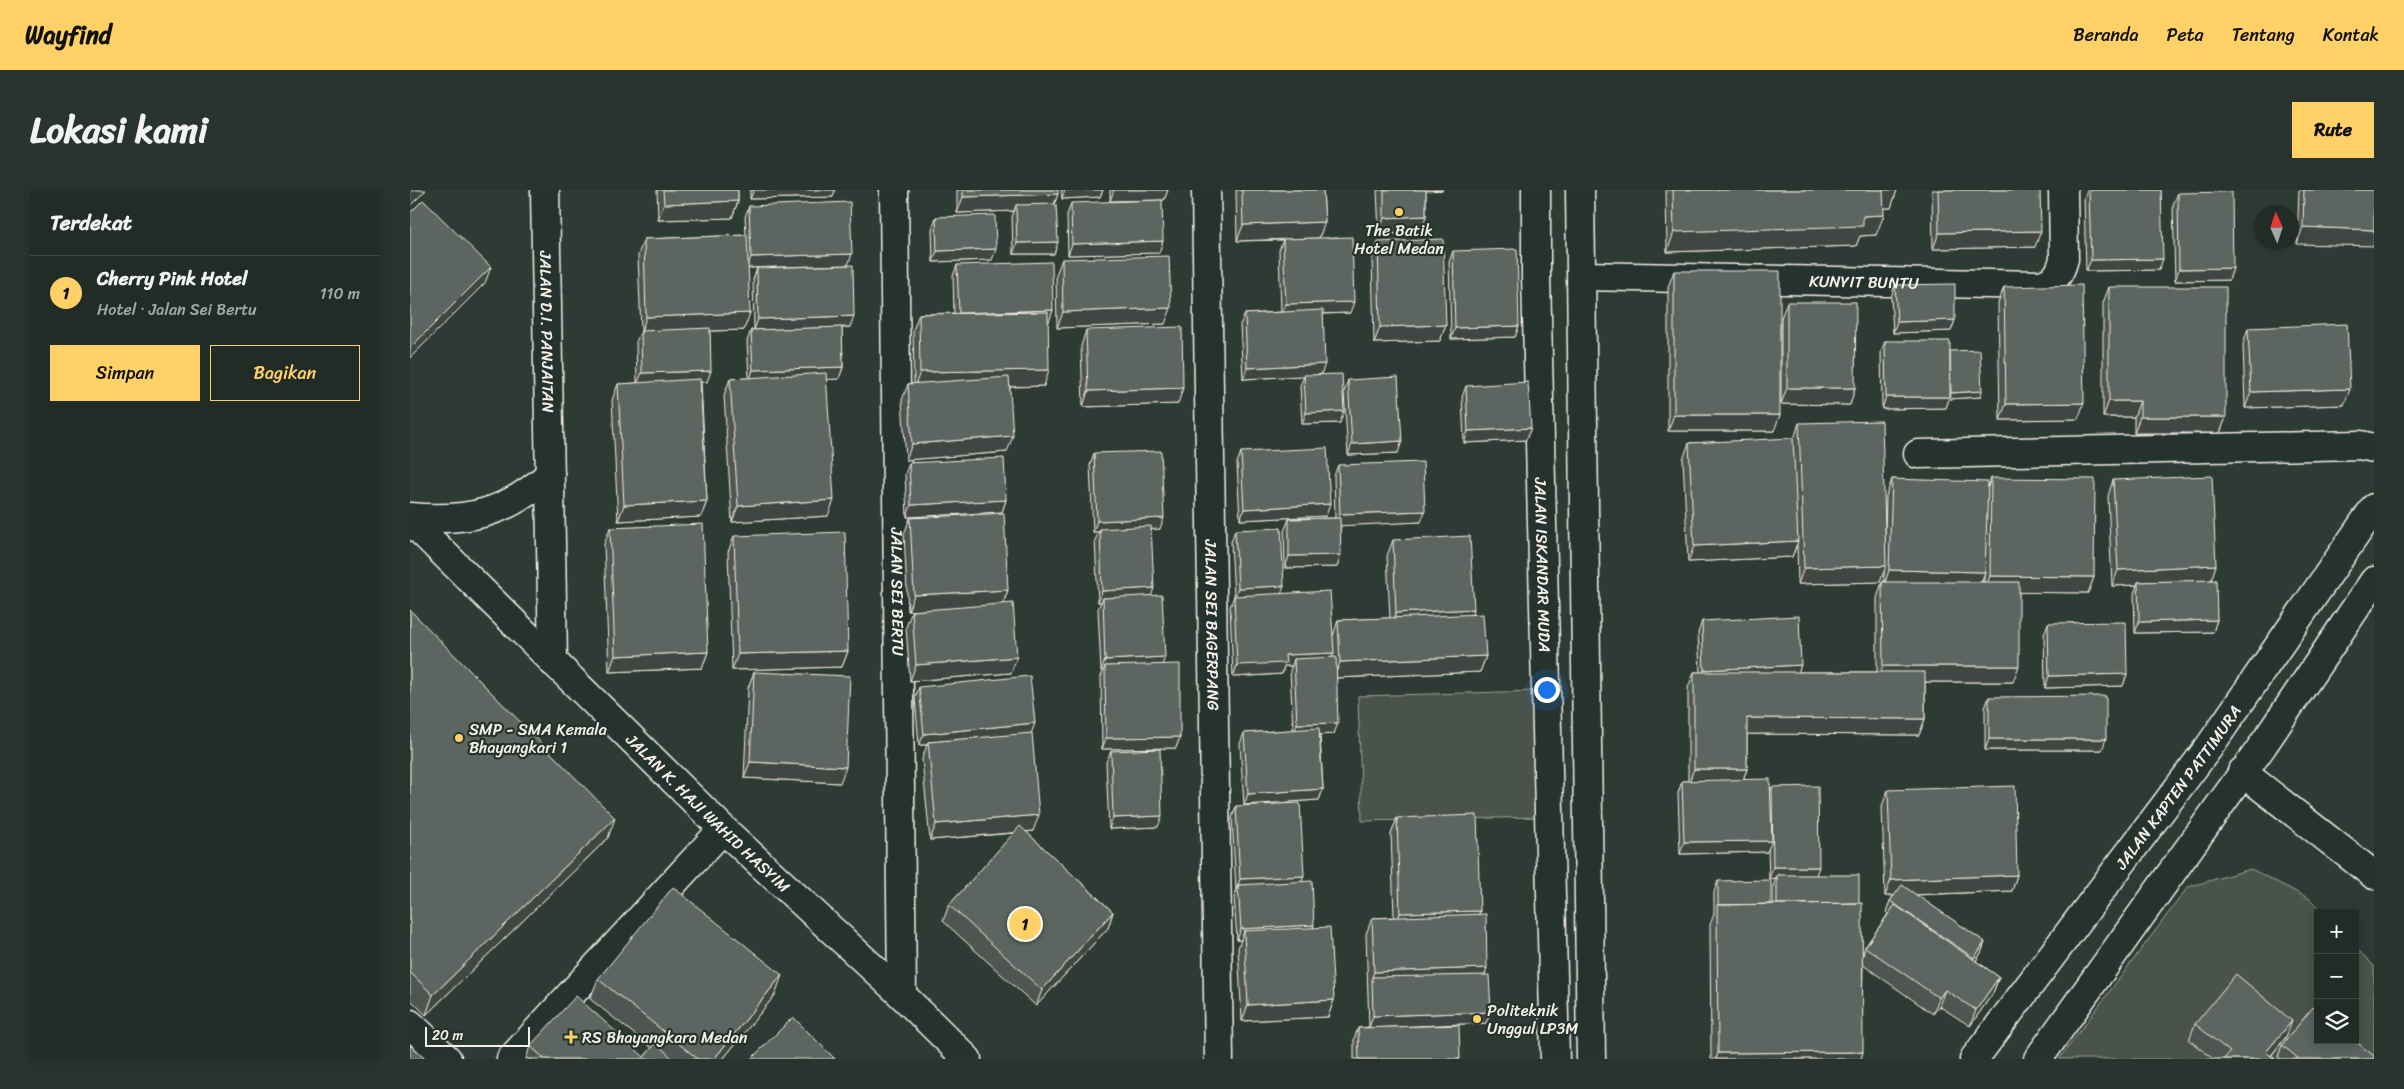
<!DOCTYPE html>
<html lang="id">
<meta charset="utf-8">
<style>
body{margin:0;font-family:Sriracha,sans-serif;background:#2a342f;color:#f1f3f6}
.controls{position:absolute;right:15px;bottom:15px;display:grid;overflow:hidden;border-radius:0px;box-shadow:0 2px 12px #0003}
.controls button{width:45px;height:45px;display:grid;place-items:center;padding:0;border:0;border-bottom:1px solid #3f4844;background:#222c27;color:#f1f3f6;font:25px sans-serif}
.compass{position:absolute;left:1844px;top:15px;width:45px;height:45px;border-radius:50%;background:#222c27;box-shadow:0 2px 12px #0003;rotate:357deg}
.scale{position:absolute;left:15px;bottom:12px;width:105px;box-sizing:border-box;padding-left:5px;border:2px solid #f4f1e8;border-top:0;font-size:14px;line-height:18px;white-space:nowrap;color:#f4f1e8;-webkit-text-stroke:4px #26332d;paint-order:stroke}
.you{position:absolute;left:1136px;top:499px;width:18px;height:18px;margin:-12px;border:4px solid #fff;border-radius:50%;background:#1a73e8;box-shadow:0 0 0 8px #1a73e833}
.badge{display:grid;place-items:center;width:32px;height:32px;border-radius:50%;background:#ffd166;color:#111;font-size:16px;font-weight:700}
.pin{position:absolute;translate:-50% -50%;border:2px solid #fff;box-shadow:0 1px 5px #0006}
.list{margin:0;padding:0;list-style:none}
h2{display:flex;justify-content:space-between;align-items:center;height:65px;margin:0;padding:0 20px;font-size:21px}
h2 small{font-size:16px;font-weight:400;color:#a2a7a7}
.list li{display:grid;grid-template-columns:32px 1fr auto;gap:15px;align-items:center;box-sizing:border-box;height:75px;padding:0 20px;border-top:1px solid #3f4844}
.list b{display:block;font-size:19px;white-space:nowrap}
.list p{margin:0;font-size:16px;white-space:nowrap;color:#a2a7a7}
.list em{font-size:16px;font-style:normal;color:#a2a7a7}
.actions{display:flex;gap:10px;padding:15px 20px}
.actions a{flex:1;padding:11px 0;border:1px solid #ffd166;border-radius:0px;text-align:center;font-size:18px;color:#ffd166}
.actions .main{background:#ffd166;color:#111}
.icon{flex:none;width:28px;height:28px;fill:none;stroke:currentColor;stroke-width:2;stroke-linecap:round;stroke-linejoin:round}
.map{position:relative;flex:none;width:1964px;height:869px;overflow:hidden;border-radius:0px}
header{display:flex;align-items:center;gap:30px;box-sizing:border-box;height:70px;padding:0 25px;background:#ffd166;color:#111}
header strong{font-size:24px}
nav{display:flex;gap:28px;margin-inline-start:auto;font-size:18px}
.intro{display:flex;align-items:center;justify-content:space-between;box-sizing:border-box;height:120px;padding:0 30px}
h1{margin:0;font-size:35px}
.button{padding:12px 22px;border-radius:0px;background:#ffd166;color:#111;font-size:18px;font-weight:700}
main{display:flex;gap:30px;padding:0 30px}
aside{flex:1;background:#222c27;border-radius:0px;box-shadow:0 2px 12px #0003}
.map>svg:first-child{display:block}
.green{fill:#48524c;stroke:#9ea29a}
.lines{fill:none;stroke-linecap:round;stroke-linejoin:round}
.minor-casing{stroke:#f4f1e8;stroke-width:31}
.tertiary-casing{stroke:#f4f1e8;stroke-width:31}
.secondary-casing{stroke:#f4f1e8;stroke-width:31}
.primary-casing{stroke:#f4f1e8;stroke-width:31}
.minor{stroke:#26332d;stroke-width:28}
.tertiary{stroke:#26332d;stroke-width:28}
.secondary{stroke:#26332d;stroke-width:28}
.primary{stroke:#26332d;stroke-width:28}
.wall{fill:#4f5751;stroke:#f4f1e8;fill-rule:evenodd}
.shaded-wall{fill:#404742;stroke:#f4f1e8}
.building{fill:#5c655e;stroke:#f4f1e8}
.poi-dot{fill:#ffd166;stroke:#26332d;stroke-width:2}
.labels{text-anchor:middle;dominant-baseline:central;stroke-width:4.5;stroke-linejoin:round;paint-order:stroke}
.poi-label{font-size:16px;fill:#f4f1e8;stroke:#26332d;text-anchor:start}
.street-label{font-size:16px;fill:#f4f1e8;stroke:#26332d}
</style>
<header>
<strong>Wayfind</strong>
<nav><a>Beranda</a><a>Peta</a><a>Tentang</a><a>Kontak</a></nav>
</header>
<div class="intro"><h1>Lokasi kami</h1><a class="button">Rute</a></div>
<main>
<aside>
<h2>Terdekat<small></small></h2>
<ul class="list">
<li><span class="badge">1</span><div><b>Cherry Pink Hotel</b><p>Hotel · Jalan Sei Bertu</p></div><em>110 m</em></li>
</ul>
<div class="actions"><a class="main">Simpan</a><a>Bagikan</a></div>
</aside>
<div class="map">
<svg width="1964" height="869" viewBox="0 0 1964 869">
<rect width="100%" height="100%" fill="#2e3b34"/>
<filter id="ink" filterUnits="userSpaceOnUse"><feTurbulence type="fractalNoise" baseFrequency=".02" numOctaves="2"/><feDisplacementMap in="SourceGraphic" scale="10" xChannelSelector="R" yChannelSelector="G"/><feConvolveMatrix kernelMatrix="1 2 1 2 8 2 1 2 1" color-interpolation-filters="sRGB"/></filter>
<g filter="url(#ink)">
<path class="green" d="M1127,501L1130,627L952,631L948,506Z
M1841,679L1900,709L1913,723H1908V850H1945V757L1964,776V869H1649L1778,697Z"/>
<g class="lines">
<defs>
<g id="minor">
<path id="s1" d="M135,0L143,472"/>
<path id="s2" d="M484,0L492,805"/>
<path id="s3" d="M796,0L809,869"/>
<path id="s4" d="M1172,86L1631,95C1646,90 1650,84 1654,69L1653,0"/>
<path d="M1508,264L1950,255L1964,258"/>
<path d="M0,327C58,332 96,324 140,284"/>
<path d="M0,834L37,869"/>
<path d="M101,869L313,639"/>
</g>
<g id="tertiary">
<path id="s5" d="M0,330L313,639L492,805L557,869"/>
</g>
<g id="secondary">
<path id="s6" d="M1126,0V86L1145,869"/>
<path d="M1170,0L1181,869"/>
<path d="M1832,582L1964,685"/>
</g>
<g id="primary">
<path id="s7" d="M1564,869L1799,557L1964,318"/>
<path d="M1628,869L1853,555L1964,391"/>
</g>
</defs>
<use href="#minor" class="minor-casing"/>
<use href="#tertiary" class="tertiary-casing"/>
<use href="#secondary" class="secondary-casing"/>
<use href="#primary" class="primary-casing"/>
<use href="#minor" class="minor"/>
<use href="#tertiary" class="tertiary"/>
<use href="#secondary" class="secondary"/>
<use href="#primary" class="primary"/>
</g>
<path class="wall" d="M247,0H328V11L322,28L248,30Z
M340,0H425L423,7L340,9Z
M547,0H648L645,14L644,64H603L602,27L604,21L547,23Z
M651,0H693L690,7L652,9Z
M700,0H758L754,10L700,11Z
M826,0H913L915,32L909,48L940,123L913,124L912,184L930,233L892,234L890,196L894,186L833,189L830,135L835,124L871,122L869,60L873,50L827,51Z
M967,0H1033L1016,1V26L1011,43L969,44Z
M1256,0H1487L1481,18H1473L1466,45L1450,46L1446,56L1257,62Z
M1522,0H1630L1625,57L1523,59L1522,2Z
M1677,0H1751L1749,80L1676,81L1674,8Z
M1889,0H1964L1887,54Z
M1768,3L1823,78L1819,90L1765,91L1763,15Z
M661,13L753,51L749,63L658,65L657,25Z
M339,16L438,75L338,78L334,140L300,141L297,192H291L297,311L291,327L208,331L202,210L208,194L227,193L226,152L231,141L228,65L234,49L336,45L335,27Z
M526,27L582,70L523,72L522,39Z
M968,52L1036,135L1030,151L964,153L962,68Z
M1043,61L1109,136L1105,147L1041,149L1039,72Z
M652,69L755,134L647,138L646,85Z
M547,75L643,120L638,132L634,196L600,197L597,262L496,270L492,210L498,194H504L503,140L509,124L544,123L543,86Z
M347,78L440,137L432,138L433,177L429,189H416L418,326L322,332L314,205L320,189L339,188L337,151L341,140H344L343,90Z
M1264,81L1364,241H1258V97Z
M1485,95L1545,130L1541,141L1483,143L1481,107Z
M1594,97L1668,229L1590,230L1588,113Z
M1699,97L1816,227L1810,243H1724V227H1693V113Z
M1377,112L1445,198L1440,215L1371,214V128Z
M1838,138L1934,215L1835,218L1833,154Z
M676,140L768,214L673,217L671,156Z
M1475,151L1540,161L1570,207L1539,209L1536,218L1472,219L1471,162Z
M938,190L988,263L938,265L934,202Z
M1056,196L1116,250L1054,253L1052,207Z
M1389,233L1475,350L1476,306L1482,289L1578,297L1581,288L1684,387L1678,403L1609,402L1603,492H1515V529L1509,545L1337,544V579L1333,590L1360,601L1362,597L1406,685L1449,713L1453,765L1455,757L1478,724L1476,722L1480,711L1484,705L1475,706L1472,616L1478,600L1607,685L1602,701L1506,705L1575,752L1571,763L1566,771L1589,787L1583,803L1560,836L1529,816L1523,824L1453,775L1451,869H1301L1300,735L1304,724V702L1308,691L1361,714H1363V696L1366,688L1359,689L1358,659L1357,662L1270,664L1268,603L1272,591H1278V498L1284,482H1290L1288,443L1292,431L1389,482H1467V408L1472,392H1474V380L1470,392L1388,394L1387,355L1382,367L1278,372L1273,269L1279,253L1384,249ZM1574,384V392H1572Z
M831,262L916,326L830,330L827,273Z
M684,263L750,339H741V406L752,475L770,547L766,558L692,559L691,487L693,481H691L688,419L691,412H688L685,350L689,342H683L680,275Z
M499,273L596,310L592,322L497,327L495,284Z
M928,275L1011,332L931,335L927,377L875,378L874,341L879,329L925,328L924,286Z
M1703,290L1806,375L1801,390L1807,430L1803,442L1725,443L1724,403L1727,395L1702,396L1698,306Z
M500,328L598,400L593,414L601,483L500,491L496,437L502,421H498L494,344Z
M200,338L298,462L292,478L199,482L194,354Z
M825,340L874,396L871,403L923,446L928,430L980,428L977,366L983,350L1064,419L1062,424L1076,466L1070,482L926,488L924,544L910,545L913,599L909,610L834,615L830,554L834,543L883,540L880,480L882,476H874L872,484L823,487L820,417L824,406L821,352Z
M324,346L438,461L432,477L322,480L318,362Z
M0,420L198,648L16,825L0,809Z
M1638,433L1717,484L1713,496L1635,498L1634,445Z
M344,482L430,593L334,588L338,498Z
M509,497L621,543L623,641L616,642L703,722L698,738L626,816L533,731L539,715L605,643L520,650L512,569L517,555H509L505,508Z
M1579,507L1692,560H1575V518Z
M701,561L748,637L699,639L696,572Z
M826,616L892,692L903,738L924,810L918,827L832,831L828,758L831,750H827L824,707L826,701L822,628Z
M987,628L1070,721L1069,724L1075,785L1081,822L1076,833L1010,836L1050,869H944V849L948,838L959,837L956,744L962,728L984,727L981,644Z
M188,789L365,805L313,869H116L120,856L234,867L242,858L180,809Z
M1785,834L1876,847L1861,866L1865,869H1803L1779,850Z
M1872,855L1964,869H1871L1868,867Z"/>
<path class="shaded-wall" d="M3,0H16L0,16V3Z
M344,0H425L423,7L340,9Z
M655,0H693L690,7L652,9Z
M704,0H758L754,10L700,11Z
M1472,0H1487L1481,18H1465Z
M648,4L642,20L606,15L604,21L547,23L553,7Z
M328,11L322,28L248,30L254,14Z
M1474,25L1466,45L1450,46L1446,56L1257,62L1264,42L1453,26Z
M1016,26L1011,43L969,44L974,28Z
M915,32L909,48L827,51L833,35Z
M1893,37L1964,40V56L1887,54Z
M1631,41L1625,57L1523,59L1529,43Z
M753,51L749,63L658,65L662,54Z
M648,52L644,64H603L607,53Z
M586,59L582,70L523,72L527,61Z
M442,64L438,75L337,78L341,67Z
M1753,69L1749,80L1676,81L1681,70Z
M81,77L75,93L0,168V158Z
M1823,78L1819,90L1765,91L1769,79Z
M944,112L940,123L871,125L876,114Z
M761,118L755,134L647,138L653,122Z
M643,120L639,132L545,135L549,124Z
M340,123L334,140L231,143L236,127Z
M444,126L440,137L344,140L348,129Z
M1545,130L1541,141L1483,143L1487,132Z
M1036,135L1030,151L964,153L970,137Z
M1109,136L1105,147L1041,149L1045,138Z
M915,174L911,185L833,189L837,178Z
M433,177L429,189L339,192L343,180Z
M639,180L634,196L504,199L510,182Z
M301,181L297,192L227,194L232,183Z
M773,198L768,214L673,217L678,201Z
M1377,198H1445L1440,215L1371,214Z
M1940,199L1934,215L1835,218L1841,202Z
M1572,201L1570,207L1539,209L1536,218L1472,219L1476,207H1540L1541,203Z
M1699,211H1730L1724,227H1693Z
M1674,213L1668,229L1590,230L1596,214Z
M934,221L930,233L892,234L896,223Z
M1264,225H1370L1364,241H1258Z
M1730,227H1816L1810,243H1724Z
M1121,238L1116,250L1054,253L1058,241Z
M603,246L597,262L496,270L502,254Z
M992,251L988,263L938,265L942,254Z
M424,310L418,326L322,332L328,316Z
M596,310L592,322L497,327L501,315Z
M297,311L291,327L208,331L214,315Z
M920,314L916,326L830,330L834,319Z
M1015,321L1011,332L926,336L930,324Z
M754,328L750,339L690,342V339L689,342H683L687,331Z
M1388,351L1382,367L1278,372L1284,356Z
M931,365L927,377L875,378L879,366Z
M1806,375L1801,391L1728,392L1727,395L1702,396L1708,380Z
M1476,376L1470,392L1388,394L1394,378Z
M1479,380L1575,382L1569,398L1474,396Z
M1580,386L1684,387L1678,403L1574,402Z
M874,396L870,407L824,409L828,398Z
M744,398L740,410L693,408L691,412H688L692,401Z
M598,400L592,416L498,421L504,405Z
M1064,419L1058,435L981,440L986,423Z
M1807,430L1803,442L1725,443L1729,432Z
M438,461L432,477L322,480L328,464Z
M298,462L292,478L199,482L205,466Z
M924,463L919,474L884,469L882,476H874L872,484L823,487L827,475L875,465Z
M1076,466L1070,482L924,488L930,472Z
M607,467L601,483L500,491L506,475Z
M755,467L751,478L695,476L693,481H691L695,470Z
M1391,475L1387,486L1290,491L1294,480Z
M1473,476H1609L1603,492H1467Z
M1717,484L1713,496L1635,498L1639,486Z
M1337,528L1515,529L1509,545L1331,544Z
M625,533L621,544L518,552L517,555H509L514,544Z
M928,533L924,544L883,546L887,534Z
M770,547L766,558L692,559L696,548Z
M1579,549H1696L1692,560H1575Z
M340,572L436,577L430,593L334,588Z
M1284,579H1337L1331,595H1278Z
M913,599L909,610L834,615L838,604Z
M629,625L623,641L520,650L526,634Z
M752,626L748,637L699,639L703,628Z
M205,628L198,648L16,825L23,805Z
M1362,651L1357,662L1270,664L1274,652Z
M1363,677H1409L1405,688L1367,685L1366,688L1359,689Z
M1607,685L1602,701L1475,706L1481,690Z
M894,686L890,697L828,695L826,701L830,689Z
M1070,721L1064,737L985,739L990,723Z
M703,722L698,738L626,816L632,800Z
M904,735L900,746L834,741L831,750H827L831,739Z
M1575,752L1571,763L1560,780L1564,768Z
M1077,778L1072,794L962,787L964,782Z
M372,785L365,805L313,869H304Z
M1589,787L1583,803L1560,836L1566,820Z
M1535,800L1529,816L1523,824L1529,808Z
M924,810L918,827L832,831L838,815Z
M1081,822L1076,833L959,838L963,826Z
M1882,831L1876,847L1858,869L1856,862Z
M1453,862L1451,869H1306L1308,863Z"/>
<path class="building" d="M253,0H328V11L254,14Z
M553,0H648V4L553,7Z
M832,0H913L915,32L833,35Z
M974,0H1016V26L974,28Z
M1263,0H1473L1474,25L1453,26V36L1264,42Z
M1528,0H1630L1631,41L1529,43Z
M1679,0H1751L1753,69L1681,70Z
M1894,0H1964V40L1893,37Z
M1822,2L1823,78L1769,79L1768,3Z
M13,10L81,77L0,158V23Z
M752,10L753,51L662,54L661,13Z
M440,12L442,64L341,67L339,16Z
M646,14L648,52L607,53L606,15Z
M585,25L586,59L527,61L526,27Z
M337,45L340,123L236,127L234,49Z
M942,47L944,112L876,114L873,49Z
M1033,49L1036,135L970,137L968,52Z
M1107,59L1109,136L1045,138L1043,61Z
M759,66L761,118L653,122L652,69Z
M642,72L643,120L549,123L547,75Z
M443,75L444,126L348,129L347,78Z
M1264,81H1370V225H1264Z
M1545,94V130L1487,132L1485,95Z
M1672,95L1674,213L1596,214L1594,97Z
M1699,97H1816V227H1730V211H1699Z
M1377,112H1446L1445,198H1377Z
M913,120L915,174L837,178L835,124Z
M638,122L639,180L510,182L509,124Z
M1937,134L1940,199L1841,202L1838,138Z
M432,137L433,177L343,180L341,140Z
M772,137L773,198L678,201L676,140Z
M300,138L301,181L232,183L231,141Z
M1475,151H1540V207H1476Z
M1570,160L1572,201L1541,203L1540,161Z
M416,183L424,310L328,316L320,189Z
M932,184L934,221L896,223L894,185Z
M599,187L603,246L502,254L498,194Z
M988,187L992,251L942,254L938,190Z
M290,189L297,311L214,315L208,194Z
M1118,192L1121,238L1058,241L1056,196Z
M1472,231L1476,376L1394,378L1389,233Z
M1383,248L1388,351L1284,356L1279,253Z
M917,258L920,314L834,319L831,262Z
M751,261L754,328L687,331L684,263Z
M594,268L596,310L501,315L499,273Z
M1013,272L1015,321L930,324L928,275Z
M1802,286L1806,375L1708,380L1703,290Z
M1581,288L1685,289L1684,387L1580,386Z
M1482,289L1578,292L1575,382L1479,380Z
M594,323L598,400L504,405L500,328Z
M930,328L931,365L879,366V329Z
M293,334L298,462L205,466L200,338Z
M741,336L744,398L692,401L690,339Z
M871,338L874,396L828,398L825,340Z
M435,342L438,461L328,464L324,346Z
M1060,346L1064,419L986,423L983,350Z
M1806,390L1807,430L1729,432L1728,392Z
M1472,392H1609V476H1473Z
M920,401L924,463L875,465L876,473L827,475L824,406Z
M752,405L755,467L695,470L693,408Z
M603,413L607,467L506,475L502,421Z
M0,420L205,628L23,805L0,782Z
M1073,424L1076,466L930,472L928,430Z
M1389,426L1391,475L1294,480L1292,431Z
M1716,432L1717,484L1639,486L1638,433Z
M926,467L928,533L887,534L884,469Z
M770,474V547L696,548L695,476Z
M344,482L440,486L436,577L340,572Z
M1284,482H1515V529L1337,528V579H1284Z
M620,486L625,533L514,544L509,497Z
M1696,506V549H1579V507Z
M909,538L913,599L838,604L834,543Z
M622,543L629,625L526,634L518,552Z
M750,559L752,626L703,628L701,561Z
M1360,589L1362,651L1274,652L1272,591Z
M1408,596L1409,677H1363L1362,597Z
M1605,596L1607,685L1481,690L1478,600Z
M890,613L894,686L830,689L826,616Z
M1067,625L1070,721L990,723L987,628Z
M610,636L703,722L632,800L539,715Z
M1367,685H1449V713L1367,714Z
M1361,690V714L1308,715V691Z
M902,691L904,735L831,739L828,695Z
M1492,695L1575,752L1564,768L1480,711Z
M263,697L372,785L304,869H288L188,789Z
M1452,713L1453,862L1308,863L1307,715Z
M1485,715L1589,787L1566,820L1535,800L1529,808L1455,757Z
M1076,724L1077,778L964,782L962,728Z
M920,737L924,810L838,815L834,741Z
M1826,784L1882,831L1856,862L1865,869H1814L1820,862L1785,834Z
M1079,785L1081,822L963,826L962,787Z
M166,806L234,867L246,853L263,869H135L120,856Z
M1903,817L1908,821V850H1944L1964,866V869H1889L1872,855Z
M383,827L425,869H341Z
M1049,835L1050,869H949L948,838Z
M0,855L15,869H0Z"/>
</g>
<g class="poi-dot">
<circle cx="989" cy="22" r="5"/>
<circle cx="49" cy="548" r="5"/>
<circle cx="1067" cy="829" r="5"/>
<path d="M158.5 839.5h5v5h5v5h-5v5h-5v-5h-5v-5h5z"/>
</g>
<g class="labels">
<g class="poi-label">
<text x="989" y="40" text-anchor="middle">The Batik<tspan x="989" dy="18">Hotel Medan</tspan></text>
<text x="59" y="539">SMP - SMA Kemala<tspan x="59" dy="18">Bhayangkari 1</tspan></text>
<text x="1077" y="820">Politeknik<tspan x="1077" dy="18">Unggul LP3M</tspan></text>
<text x="172" y="847">RS Bhayangkara Medan</text>
</g>
<g class="street-label">
<text stroke="none"><textPath href="#s4" startOffset="282">KUNYIT BUNTU</textPath></text>
<text stroke="none"><textPath href="#s1" startOffset="142">JALAN D.I. PANJAITAN</textPath></text>
<text stroke="none"><textPath href="#s6" startOffset="375">JALAN ISKANDAR MUDA</textPath></text>
<text stroke="none"><textPath href="#s2" startOffset="402">JALAN SEI BERTU</textPath></text>
<text stroke="none"><textPath href="#s3" startOffset="435">JALAN SEI BAGERPANG</textPath></text>
<text stroke="none"><textPath href="#s7" startOffset="340">JALAN KAPTEN PATTIMURA</textPath></text>
<text stroke="none"><textPath href="#s5" startOffset="418">JALAN K. HAJI WAHID HASYIM</textPath></text>
</g>
</g>
</svg>
<div class="controls">
<button>+</button>
<button>−</button>
<button><svg class="icon" aria-label="layers" viewBox="0 0 24 24"><path d="M12 4l9 5-9 5-9-5zM3 14l9 5 9-5"/></svg></button>
</div>
<svg class="compass" viewBox="-18 -18 36 36"><path d="M0-13l5 13h-10z" fill="#e53935"/><path d="M0 13l5-13h-10z" fill="#a2a7a7"/></svg>
<div class="scale">20 m</div>
<div class="you"></div>
<div class="pin badge" style="left:615px;top:734px">1</div>
</div>
</main>
